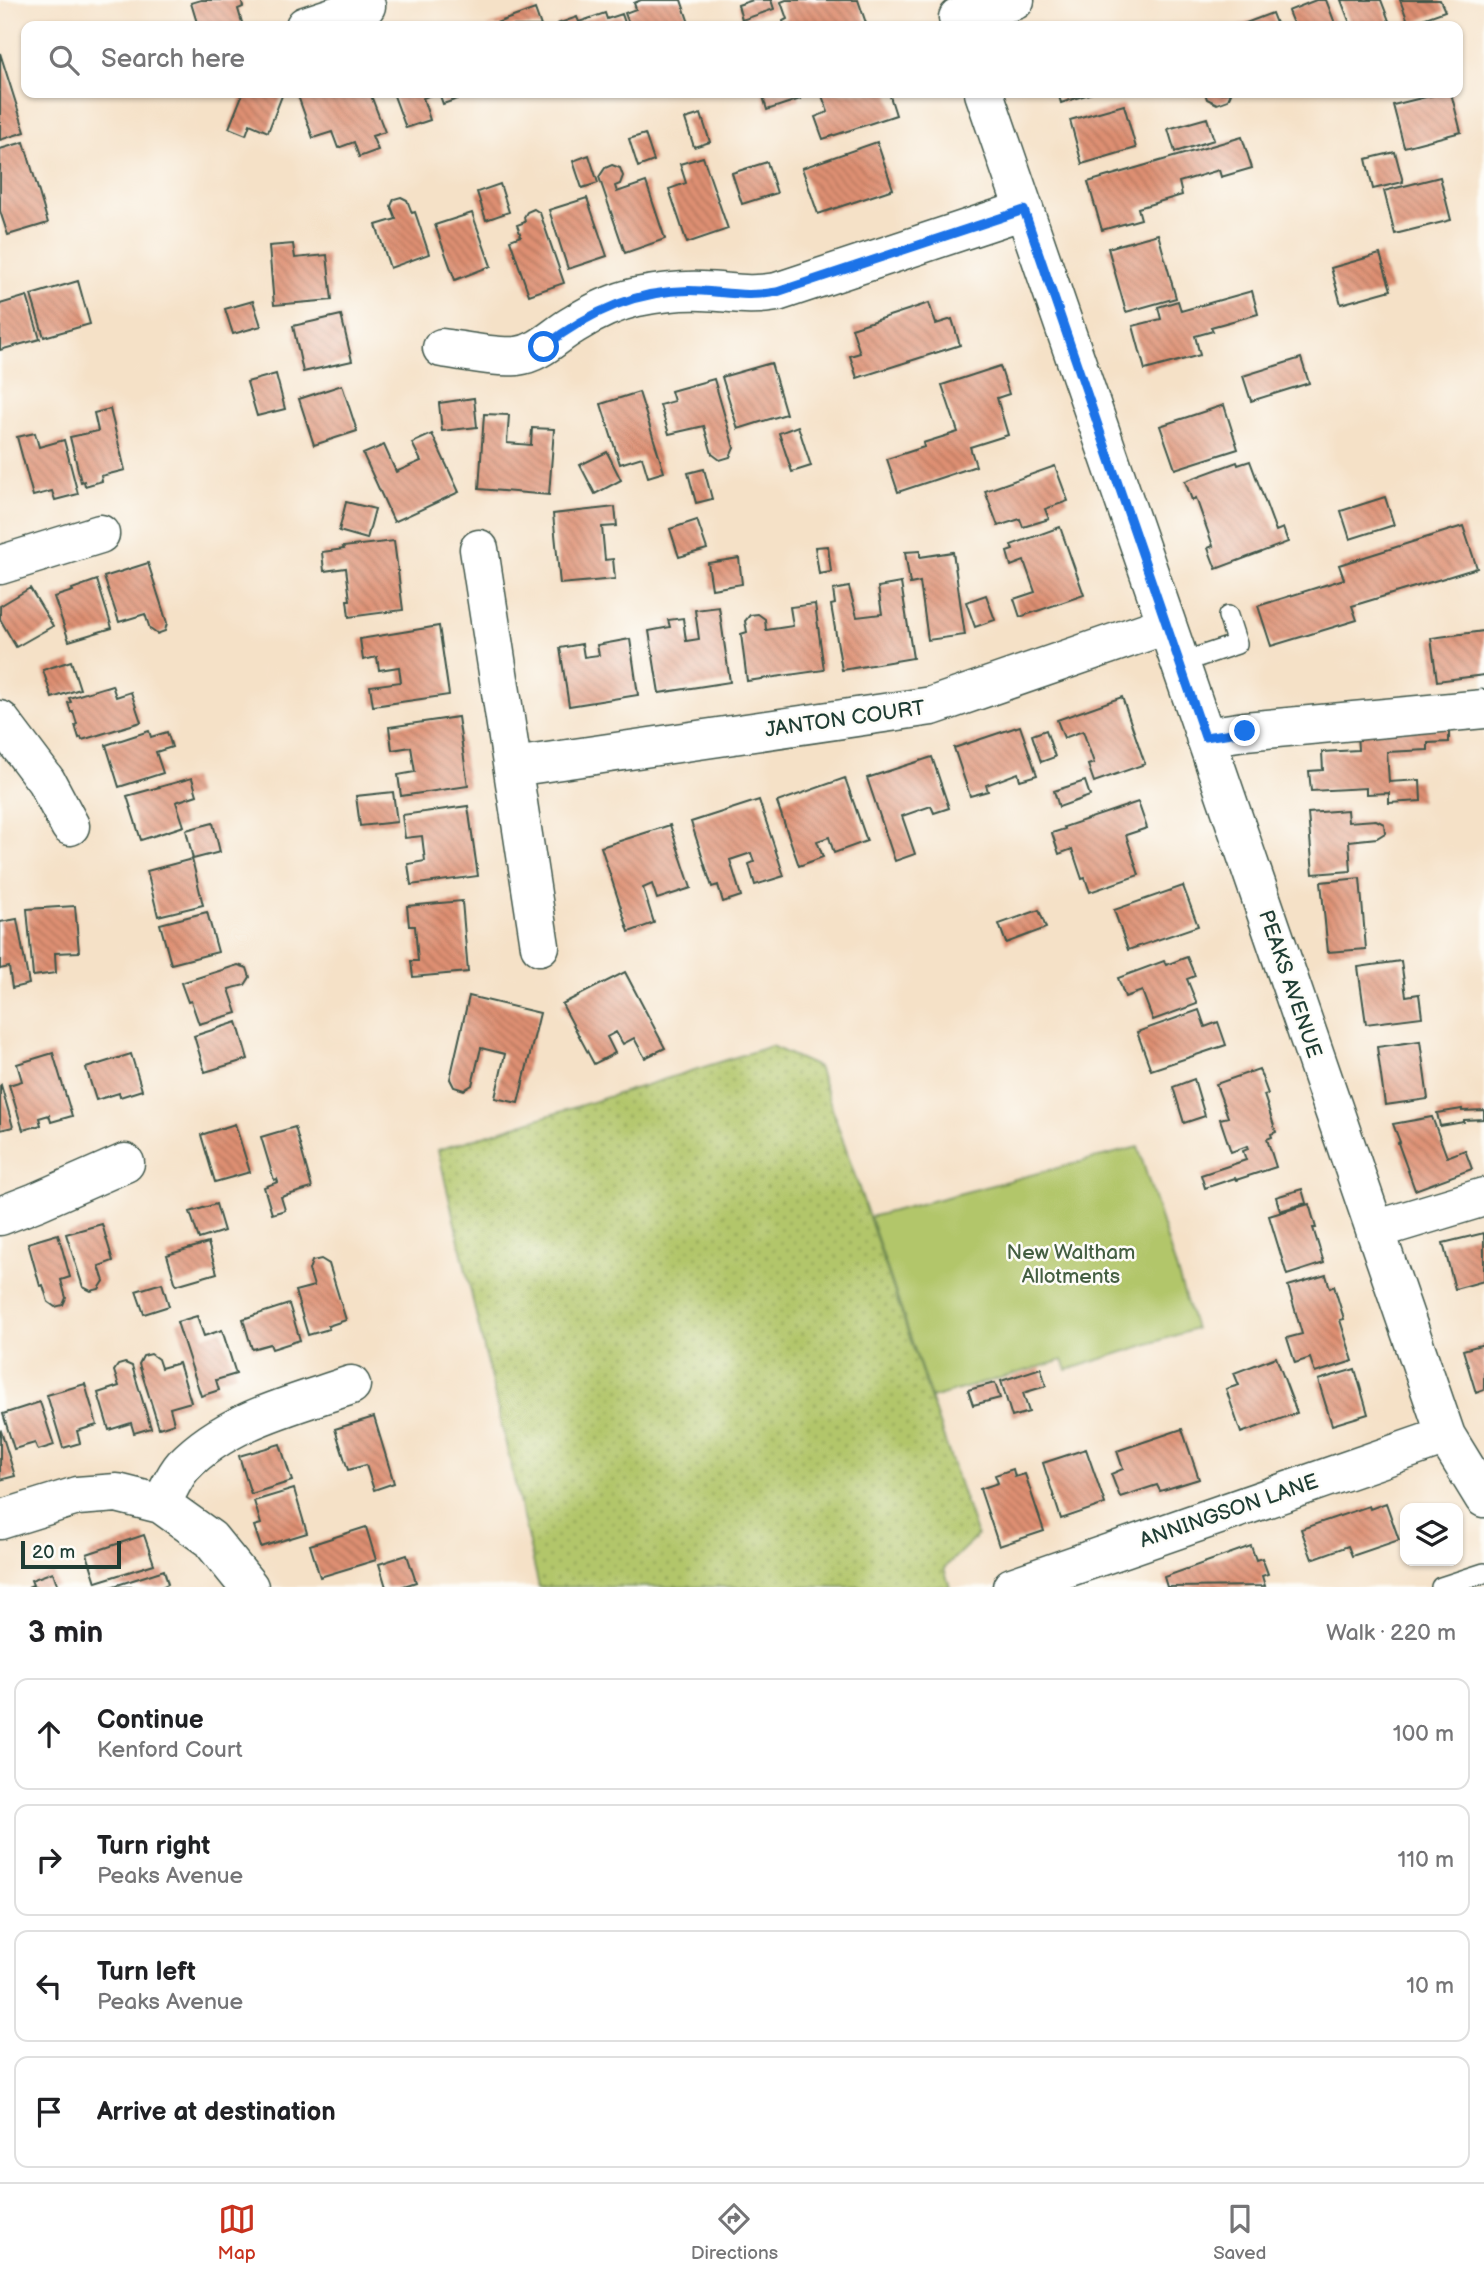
<!DOCTYPE html>
<meta charset="utf-8">
<style>
body{margin:0;font-family:"Balsamiq Sans",sans-serif;background:#f2f2f2;color:#202124}
.controls{position:absolute;right:21px;bottom:21px;display:grid;overflow:hidden;border-radius:14px;box-shadow:0 2px 5px #0004}
.controls button{width:63px;height:63px;display:grid;place-items:center;padding:0;border:0;border-bottom:2px solid #e0e0e0;background:#fff;color:#202124;font:35px sans-serif}
.scale{position:absolute;left:21px;bottom:18px;width:100px;box-sizing:border-box;padding-left:7px;border:4px solid #1f3d34;border-top:0;font-size:19px;line-height:24px;white-space:nowrap;color:#1f3d34;-webkit-text-stroke:5px #fdfcf7;paint-order:stroke}
.stop{position:absolute;width:21px;height:21px;margin:-16px;border:5px solid #1a73e8;border-radius:50%;background:#fff}
.stop.end{background:#1a73e8;border-color:#fff;box-shadow:0 2px 7px #0008}
.list{margin:0;padding:0;list-style:none}
h2{display:flex;justify-content:space-between;align-items:center;height:91px;margin:0;padding:0 28px;font-size:30px}
h2 small{font-size:23px;font-weight:400;color:#757577}
.list li{display:grid;grid-template-columns:46px 1fr auto;gap:21px;align-items:center;box-sizing:border-box;height:112px;margin:0 14px 14px;padding:0 14px;border:2px solid #e0e0e0;border-radius:14px}
.list b{display:block;font-size:26px;white-space:nowrap}
.list p{margin:0;font-size:23px;white-space:nowrap;color:#757577}
.list em{font-size:23px;font-style:normal;color:#757577}
.icon{flex:none;width:38px;height:38px;fill:none;stroke:currentColor;stroke-width:2;stroke-linecap:round;stroke-linejoin:round}
.map{position:relative;flex:none;width:1484px;height:1587px;overflow:hidden}
.search{position:absolute;background:#fff;box-shadow:0 2px 5px #0004;left:21px;right:21px;top:21px;height:77px;display:flex;align-items:center;gap:18px;box-sizing:border-box;padding:0 24px;border-radius:14px;color:#757577;font-size:26px}
.sheet{height:595px;background:#fff}
nav{display:flex;justify-content:space-around;align-items:center;box-sizing:border-box;height:98px;border-top:2px solid #e0e0e0;background:#fff;font-size:19px;color:#757577}
nav a{display:grid;justify-items:center;gap:4px}
nav .on{color:#c8321e}
.map>svg:first-child{display:block}
.park{fill:url(#park-dots);stroke:#68824f;stroke-width:2}
.garden{fill:#b2c66a;stroke:#68824f;stroke-width:2}
.building{fill:url(#building-back-hatch)}
.lines{fill:none;stroke-linecap:round;stroke-linejoin:round}
.lane-casing{stroke:#3f564a;stroke-width:22}
.street-casing{stroke:#3f564a;stroke-width:41}
.lane{stroke:#fff;stroke-width:19}
.street{stroke:#fff;stroke-width:38}
.route{stroke:#1a73e8;stroke-width:9}
.labels{text-anchor:middle;dominant-baseline:central;stroke-width:5;stroke-linejoin:round;paint-order:stroke}
.street-label{font-size:21px;fill:#1f3d34;stroke:#fdfcf7}
.park-label{font-size:21px;fill:#445f42;stroke:#fdfcf7}
</style>
<div class="map">
<svg width="1484" height="1587" viewBox="0 0 1484 1587">
<defs>
<pattern id="park-dots" width="8" height="8" patternUnits="userSpaceOnUse" patternTransform="scale(1.75)"><rect width="8" height="8" fill="#b2c66a"/><path d="M2 2h.1M6 6h.1" fill="none" stroke="#90a258" stroke-width="1.8" stroke-linecap="round"/></pattern>
<pattern id="building-back-hatch" width="6" height="6" patternUnits="userSpaceOnUse" patternTransform="scale(1.75)"><rect width="6" height="6" fill="#de8f72"/><path d="M-1 5l2 2M0 0l6 6M5-1l2 2" fill="none" stroke="#b3765e"/></pattern>
</defs>
<rect width="100%" height="100%" fill="#fdfcf7"/>
<filter id="ink" filterUnits="userSpaceOnUse"><feTurbulence type="fractalNoise" baseFrequency=".0143" numOctaves="2"/><feDisplacementMap in="SourceGraphic" scale="14" xChannelSelector="R" yChannelSelector="G"/><feConvolveMatrix kernelMatrix="1 2 1 2 8 2 1 2 1" color-interpolation-filters="sRGB"/></filter>
<filter id="wash" filterUnits="userSpaceOnUse"><feTurbulence type="fractalNoise" baseFrequency=".00686" numOctaves="4" result="noise"/><feDisplacementMap in="SourceGraphic" scale="28" xChannelSelector="R" yChannelSelector="G"/><feGaussianBlur stdDeviation="1.57" result="paint"/><feColorMatrix in="noise" values="0 0 0 0 0 0 0 0 0 0 0 0 0 0 0 0 0 1.4 0 .05"/><feComposite in="paint" operator="in"/></filter>
<g filter="url(#wash)">
<rect width="100%" height="100%" fill="#f5e1c7"/>
<path class="park" d="M771,1046L818,1067L977,1536L944,1568L950,1587H539L438,1150Z"/>
<path class="garden" d="M1138,1147L1195,1329L1067,1370L1063,1360L931,1398L870,1217Z"/>
<g id="blocks">
<path class="building" d="M201,0H241L243,7L238,9L243,26H198L191,3Z
M641,0H681L690,26H630L625,13L636,9L634,3Z
M753,0H771L774,9L742,20L738,5Z
M786,0H858L867,26H784L783,21L787,19L781,2Z
M1316,0H1326L1336,26H1294L1288,11Z
M1341,0H1381L1391,26H1351Z
M1400,0H1440L1445,11L1409,24Z
M535,9L541,26H487L502,21Z
M605,13L607,19L622,14L626,26H558L557,24L577,17L579,22Z
M1272,13L1277,26H1238Z
M0,53L25,132L0,140Z
M243,93H283L268,132L250,124L246,135L229,128Z
M297,93H370L385,132L372,136L378,150L359,157L354,142L338,148L332,132L313,138Z
M393,93H436L423,98L430,120L406,128Z
M439,93H475L443,104Z
M762,93H798L800,99L767,110Z
M821,93H889L896,115L823,139L815,117L828,112Z
M1058,93H1092L1061,103Z
M1205,93H1231L1228,100L1217,104L1207,99Z
M1442,93H1451L1461,132L1404,147L1393,105Z
M1124,105L1136,148L1082,164L1070,120Z
M701,114L710,142L694,147L685,119Z
M1207,118L1214,140L1175,152L1168,129Z
M645,134L654,161L638,167L629,139Z
M1242,137L1252,168L1221,177L1219,170L1179,182L1182,195L1138,208L1141,219L1102,230L1088,182Z
M24,142L48,223L8,235L0,211V149Z
M877,142L893,189L818,214L802,168Z
M1395,152L1403,182L1373,189L1366,159Z
M589,155L598,183L582,188L573,161Z
M703,157L728,229L687,243L669,189L686,183L680,164Z
M767,162L777,193L742,204L732,173Z
M612,165L620,168L623,176L620,184L615,186L617,192L646,182L665,239L625,253L599,177L605,168Z
M1440,177L1451,220L1395,234L1384,191Z
M500,184L509,212L486,220L477,192Z
M401,197L407,200L412,213L415,212L429,254L390,268L376,225L396,219L391,206L394,199Z
M587,198L607,256L568,269L549,210Z
M534,209L540,213L564,283L529,295L510,240L521,236L517,225L525,222L524,217L527,212Z
M472,213L491,266L455,280L435,225Z
M1158,234L1176,298L1126,312L1108,248Z
M293,244L295,258L327,255L332,300L274,305L269,246Z
M1380,254L1391,290L1341,304L1331,268Z
M78,281L90,324L44,337L31,295Z
M1252,291L1258,314L1211,327L1213,331L1195,336L1200,355L1145,370L1133,326L1161,319L1158,307L1178,301L1181,311Z
M27,296L40,339L0,350V304Z
M253,301L261,326L233,334L225,309Z
M929,303L936,324L952,319L960,345L857,378L850,356L860,353L852,328Z
M341,315L352,361L303,372L293,326Z
M1301,358L1309,383L1251,401L1243,376Z
M771,363L786,414L738,429L722,377Z
M1000,366L1009,394L997,398L1008,435L970,447L976,466L898,492L887,459L924,447L923,443L958,432L942,385Z
M276,374L285,409L257,416L247,382Z
M714,379L734,448L730,457L720,460L712,454L704,426L669,434L660,405L674,401L671,391Z
M342,385L357,431L314,445L299,399Z
M639,392L664,472L648,477L642,457L620,464L601,404Z
M474,398L477,427L442,431L439,403Z
M1224,405L1238,449L1175,469L1160,426Z
M110,409L125,470L101,476L102,481L85,486L84,481L81,482L70,437L98,431L94,413Z
M484,414L509,415L507,443L531,445L532,428L554,429L549,495L479,489Z
M798,426L811,466L792,472L779,433Z
M35,433L39,447L64,440L78,494L55,500L52,491L33,496L17,437Z
M432,434L459,492L394,522L363,454L384,445L396,472L421,461L412,443Z
M607,452L621,480L595,494L580,465Z
M1250,461L1276,531L1283,528L1288,542L1216,569L1208,548L1213,546L1196,498L1192,500L1185,481L1237,462L1238,465Z
M1055,466L1068,501L1045,509L1049,519L1023,527L1020,519L998,526L985,491Z
M704,469L712,499L696,503L688,473Z
M1385,497L1394,525L1350,539L1341,511Z
M346,502L375,509L367,539L339,531Z
M615,507L617,526L602,527L605,560L613,559L615,579L560,584L553,514Z
M697,520L707,549L679,557L670,529Z
M1463,526L1477,568L1352,606L1357,620L1271,646L1258,606L1344,579L1339,565Z
M1060,527L1084,595L1020,617L1014,599L1035,592L1024,561L1011,566L1007,552L1013,550L1011,545Z
M394,541L403,610L349,617L347,600H350L346,568L324,571L322,552L344,549L343,547Z
M828,546L831,572L819,574L815,547Z
M920,551V557L953,552L965,635L928,640L920,582L910,584L905,552Z
M739,558L742,584L712,589L708,563Z
M148,563L167,623L165,631L157,634L150,629L145,614L119,622L104,577Z
M97,580L112,628L69,641L54,597L73,591L72,589Z
M901,583L913,658L842,670L831,605L835,604L833,590L849,587L857,617L882,614L878,587Z
M30,588L53,626L16,647L0,619V606Z
M986,595L995,620L975,627L966,602Z
M815,604L824,670L747,681L741,634L747,632L745,621L750,615L758,614L765,619L766,630L793,626L790,607Z
M719,607L730,682L659,693L649,631L670,627L668,620L683,618L686,641L699,639L695,610Z
M439,626L449,695L373,706L370,686L401,682L399,667L379,670L377,657L363,660L360,639Z
M1484,631V675L1437,681L1431,638Z
M630,639L638,695L569,706L560,648L582,644L584,657L599,655L597,645Z
M71,661L80,689L52,698L43,670Z
M112,685L116,697L131,692L141,722L82,740L81,737L79,738L75,725L77,724L73,711L71,712L68,703L71,702L69,698Z
M1122,697L1145,764L1094,782L1088,765L1094,763L1083,731L1064,738L1057,720Z
M458,717L468,786L401,796L398,775L415,772L411,747L392,750L389,727Z
M1020,726L1037,775L1020,780L1018,773L986,785L988,791L970,796L954,748Z
M1449,727V742L1428,743V750L1387,752L1389,782L1420,780L1421,801L1389,803V793L1366,794V788L1311,791L1309,771L1323,770L1322,752L1358,750L1357,733Z
M1046,730L1055,757L1041,762L1032,735Z
M149,731L151,737L167,732L172,747L156,752L163,773L119,787L106,745Z
M932,757L949,808L934,813L931,806L902,816L915,854L895,861L867,778Z
M192,778L197,795L176,802L184,826L141,840L127,796Z
M845,778L867,841L834,853L829,837L817,841L823,857L799,866L777,802Z
M1085,781L1090,796L1059,807L1054,791Z
M393,792L397,822L360,826L356,796Z
M759,800L784,876L755,885L749,864L754,862L751,853L730,860L741,896L723,902L718,885L712,887L691,822Z
M1138,802L1147,828L1126,835L1139,875L1090,892L1085,878L1082,879L1072,849L1059,854L1052,833L1065,829L1064,827Z
M468,806L478,876L411,885L408,864L425,861L422,836L405,838L402,815Z
M1347,810L1348,822L1376,820L1384,824L1385,833L1377,838L1349,841L1351,871L1313,874L1308,813Z
M213,823L220,852L193,859L186,830Z
M670,825L691,888L657,899L652,884L643,888L654,923L629,932L601,847Z
M192,859L203,905L158,916L147,871Z
M1360,878L1366,949L1328,952L1321,882Z
M1183,886L1198,926L1128,950L1114,910Z
M462,901L468,972L413,977L411,961H418L415,926H409L407,906Z
M75,906L79,952L55,953L56,973L33,976L27,909Z
M1039,910L1046,928L1006,943L999,924Z
M207,912L218,952L171,964L160,924Z
M17,919L29,984L12,988L9,967L0,969V922Z
M1187,957L1195,976L1187,979L1197,1004L1153,1020L1142,991L1125,997L1118,978L1164,961L1166,965Z
M1401,961L1406,996L1419,994L1422,1017L1366,1024L1358,967Z
M238,965L247,968L250,977L245,985L229,989L237,1013L199,1024L191,1001L188,1002L181,983Z
M625,972L665,1048L645,1058L634,1038L623,1044L616,1032L607,1037L615,1053L594,1064L562,1004Z
M469,996L540,1013L518,1103L495,1098L505,1054L481,1048L472,1085L464,1090L454,1087L450,1079Z
M1199,1010L1205,1027L1218,1022L1226,1045L1151,1070L1137,1032Z
M237,1022L248,1059L205,1072L194,1036Z
M1420,1041L1428,1099L1385,1105L1377,1047Z
M53,1053L72,1116L51,1122L49,1115L39,1118L41,1125L23,1130L9,1085L22,1081L17,1064Z
M131,1054L142,1090L120,1097L119,1093L96,1100L86,1068Z
M1259,1069L1268,1094L1264,1095L1276,1132L1271,1134L1272,1137L1267,1139L1276,1167L1236,1180L1235,1178L1205,1188L1201,1175L1246,1160L1243,1151L1248,1149L1247,1146L1231,1152L1220,1119L1228,1117L1216,1084Z
M1194,1079L1205,1116L1184,1123L1173,1087Z
M1,1085L13,1127L0,1130V1086Z
M1462,1109V1111L1484,1110V1119L1464,1120V1122L1440,1126L1437,1113Z
M1432,1117L1447,1157L1465,1150L1472,1169L1415,1190L1398,1143L1400,1142L1393,1124Z
M235,1124L250,1172L215,1182L201,1135Z
M295,1127L312,1188L281,1197L285,1210L272,1214L264,1187L278,1182L277,1179L274,1180L261,1137Z
M1302,1189L1306,1203L1280,1211L1276,1197Z
M216,1204L224,1231L199,1239L190,1212Z
M1309,1204L1316,1228H1313L1324,1263L1287,1275L1269,1216Z
M102,1224L113,1261L99,1266L104,1281L99,1289L91,1291L83,1287L66,1234Z
M1484,1233V1281L1455,1289L1443,1243Z
M58,1234L70,1277L61,1280L66,1298L63,1305L55,1307L48,1302L43,1285L40,1286L28,1243Z
M208,1243L217,1273L176,1285L167,1255Z
M321,1259L329,1264L346,1320L328,1326L329,1329L308,1335L295,1291L314,1286L309,1270L312,1261Z
M1326,1275L1330,1288L1334,1286L1344,1319L1340,1320L1353,1361L1315,1373L1310,1358L1295,1363L1287,1338L1302,1334L1288,1286Z
M162,1283L169,1306L144,1314L136,1291Z
M289,1304L300,1340L272,1349L270,1344L252,1349L243,1319Z
M197,1316L204,1336L222,1330L236,1374L216,1380L219,1390L201,1396L177,1322Z
M1484,1344V1390L1476,1393L1463,1350Z
M151,1354L158,1359L161,1368L179,1363L191,1402L170,1408L174,1423L159,1428L139,1364L143,1356Z
M1276,1357L1297,1413L1241,1433L1226,1389L1239,1385L1234,1373Z
M125,1363L132,1366L151,1428L134,1433L131,1423L109,1430L98,1393L119,1386L114,1371L118,1365Z
M1041,1368L1046,1386L1023,1393L1029,1412L1012,1417L1001,1381Z
M1355,1369L1368,1414L1332,1425L1318,1380Z
M995,1383L1000,1398L973,1405L968,1390Z
M85,1384L97,1425L77,1431L80,1443L63,1448L47,1395Z
M40,1402L54,1445L38,1450L35,1443L14,1449L3,1414Z
M374,1417L394,1483L374,1490L366,1465L348,1470L335,1429Z
M1182,1429L1199,1479L1160,1491L1157,1485L1120,1497L1111,1474L1123,1469L1117,1451Z
M1,1431L15,1476L0,1480V1432Z
M280,1444L292,1481L251,1494L239,1456Z
M1086,1449L1105,1504L1061,1519L1043,1463Z
M1013,1469L1015,1477L1025,1474L1044,1531L999,1546L980,1489L998,1483L995,1475Z
M294,1489L307,1533L261,1547L254,1526L261,1524L254,1501Z
M1386,1503L1399,1540L1352,1556L1348,1546L1312,1559L1301,1529L1369,1506L1370,1509Z
M366,1527L376,1560L320,1577L310,1545Z
M144,1535L154,1564L96,1582L87,1554Z
M1251,1546L1256,1560L1262,1558L1268,1574L1262,1576L1265,1586L1167,1587L1164,1577Z
M407,1555L416,1582L401,1587H386L379,1564Z
M164,1570L168,1584L162,1587H111Z
M53,1572L58,1587H28L33,1585L31,1580Z"/>
</g>
</g>
<g filter="url(#ink)">
<use href="#blocks" fill-opacity="0" stroke="#3f564a" stroke-width="2"/>
<g class="lines">
<defs>
<path id="lane" d="M1180,663L1237,644L1228,616
M1441,1587L1484,1573"/>
<path id="street" d="M958,18L1015,0
M305,26L366,6
M984,93L1446,1436L1484,1498
M442,348C464,351 495,358 517,356C540,353 554,336 573,325C592,313 615,302 637,297C658,293 680,290 702,291C731,292 746,297 777,292L1024,210
M479,549L540,946
M0,565L100,534
M0,720L46,781L70,826
M1205,737L1245,731L1484,709
M513,767L932,706L1166,625
M0,1216L36,1202L125,1163
M1375,1230L1484,1197
M161,1504C168,1492 174,1476 183,1466C227,1420 293,1405 351,1385
M0,1520L77,1496L117,1493L161,1504L210,1539L249,1587
M1012,1587L1446,1436"/>
</defs>
<use href="#lane" class="lane-casing"/>
<use href="#street" class="street-casing"/>
<use href="#lane" class="lane"/>
<use href="#street" class="street"/>
</g>
</g>
<g class="lines" filter="url(#ink)">
<path class="route" d="M544,347C590,311 643,287 702,291C730,293 748,297 777,292L1024,210L1205,737L1245,731"/>
</g>
<g class="labels">
<g class="street-label">
<text transform="translate(845 719) rotate(-8)">JANTON COURT</text>
<text transform="translate(1290 984) rotate(71)">PEAKS AVENUE</text>
<text transform="translate(1229 1511) rotate(-19)">ANNINGSON LANE</text>
</g>
<g class="park-label">
<text x="1071" y="1252">New Waltham<tspan x="1071" dy="24">Allotments</tspan></text>
</g>
</g>
</svg>
<div class="controls">
<button><svg class="icon" aria-label="layers" viewBox="0 0 24 24"><path d="M12 4l9 5-9 5-9-5zM3 14l9 5 9-5"/></svg></button>
</div>
<div class="scale">20 m</div>
<div class="stop" style="left:544px;top:347px"></div>
<div class="stop end" style="left:1245px;top:731px"></div>
<div class="search"><svg class="icon" aria-label="search" viewBox="0 0 24 24"><circle cx="10" cy="10" r="6"/><path d="M15 15l6 6"/></svg>Search here</div>
</div>
<section class="sheet">
<h2>3 min<small>Walk · 220 m</small></h2>
<ul class="list">
<li><svg class="icon" aria-label="ahead" viewBox="0 0 24 24"><path d="M12 20V5M6 11l6-6 6 6"/></svg><div><b>Continue</b><p>Kenford Court</p></div><em>100 m</em></li>
<li><svg class="icon" aria-label="right" viewBox="0 0 24 24"><path d="M7 20v-9h11M14 6l5 5-5 5"/></svg><div><b>Turn right</b><p>Peaks Avenue</p></div><em>110 m</em></li>
<li><svg class="icon" aria-label="left" viewBox="0 0 24 24"><path d="M17 20v-9H6M10 6l-5 5 5 5"/></svg><div><b>Turn left</b><p>Peaks Avenue</p></div><em>10 m</em></li>
<li><svg class="icon" aria-label="arrive" viewBox="0 0 24 24"><path d="M6 21V4h12l-3 4 3 4H6"/></svg><div><b>Arrive at destination</b></div></li>
</ul>
</section>
<nav>
<a class="on"><svg class="icon" aria-label="map" viewBox="0 0 24 24"><path d="M3 6l6-2 6 2 6-2v14l-6 2-6-2-6 2zM9 4v14M15 6v14"/></svg>Map</a>
<a><svg class="icon" aria-label="directions" viewBox="0 0 24 24"><path d="M12 3l9 9-9 9-9-9zM9 14v-3h6M13 9l2 2-2 2"/></svg>Directions</a>
<a><svg class="icon" aria-label="saved" viewBox="0 0 24 24"><path d="M7 4h10v16l-5-4-5 4z"/></svg>Saved</a>
</nav>
